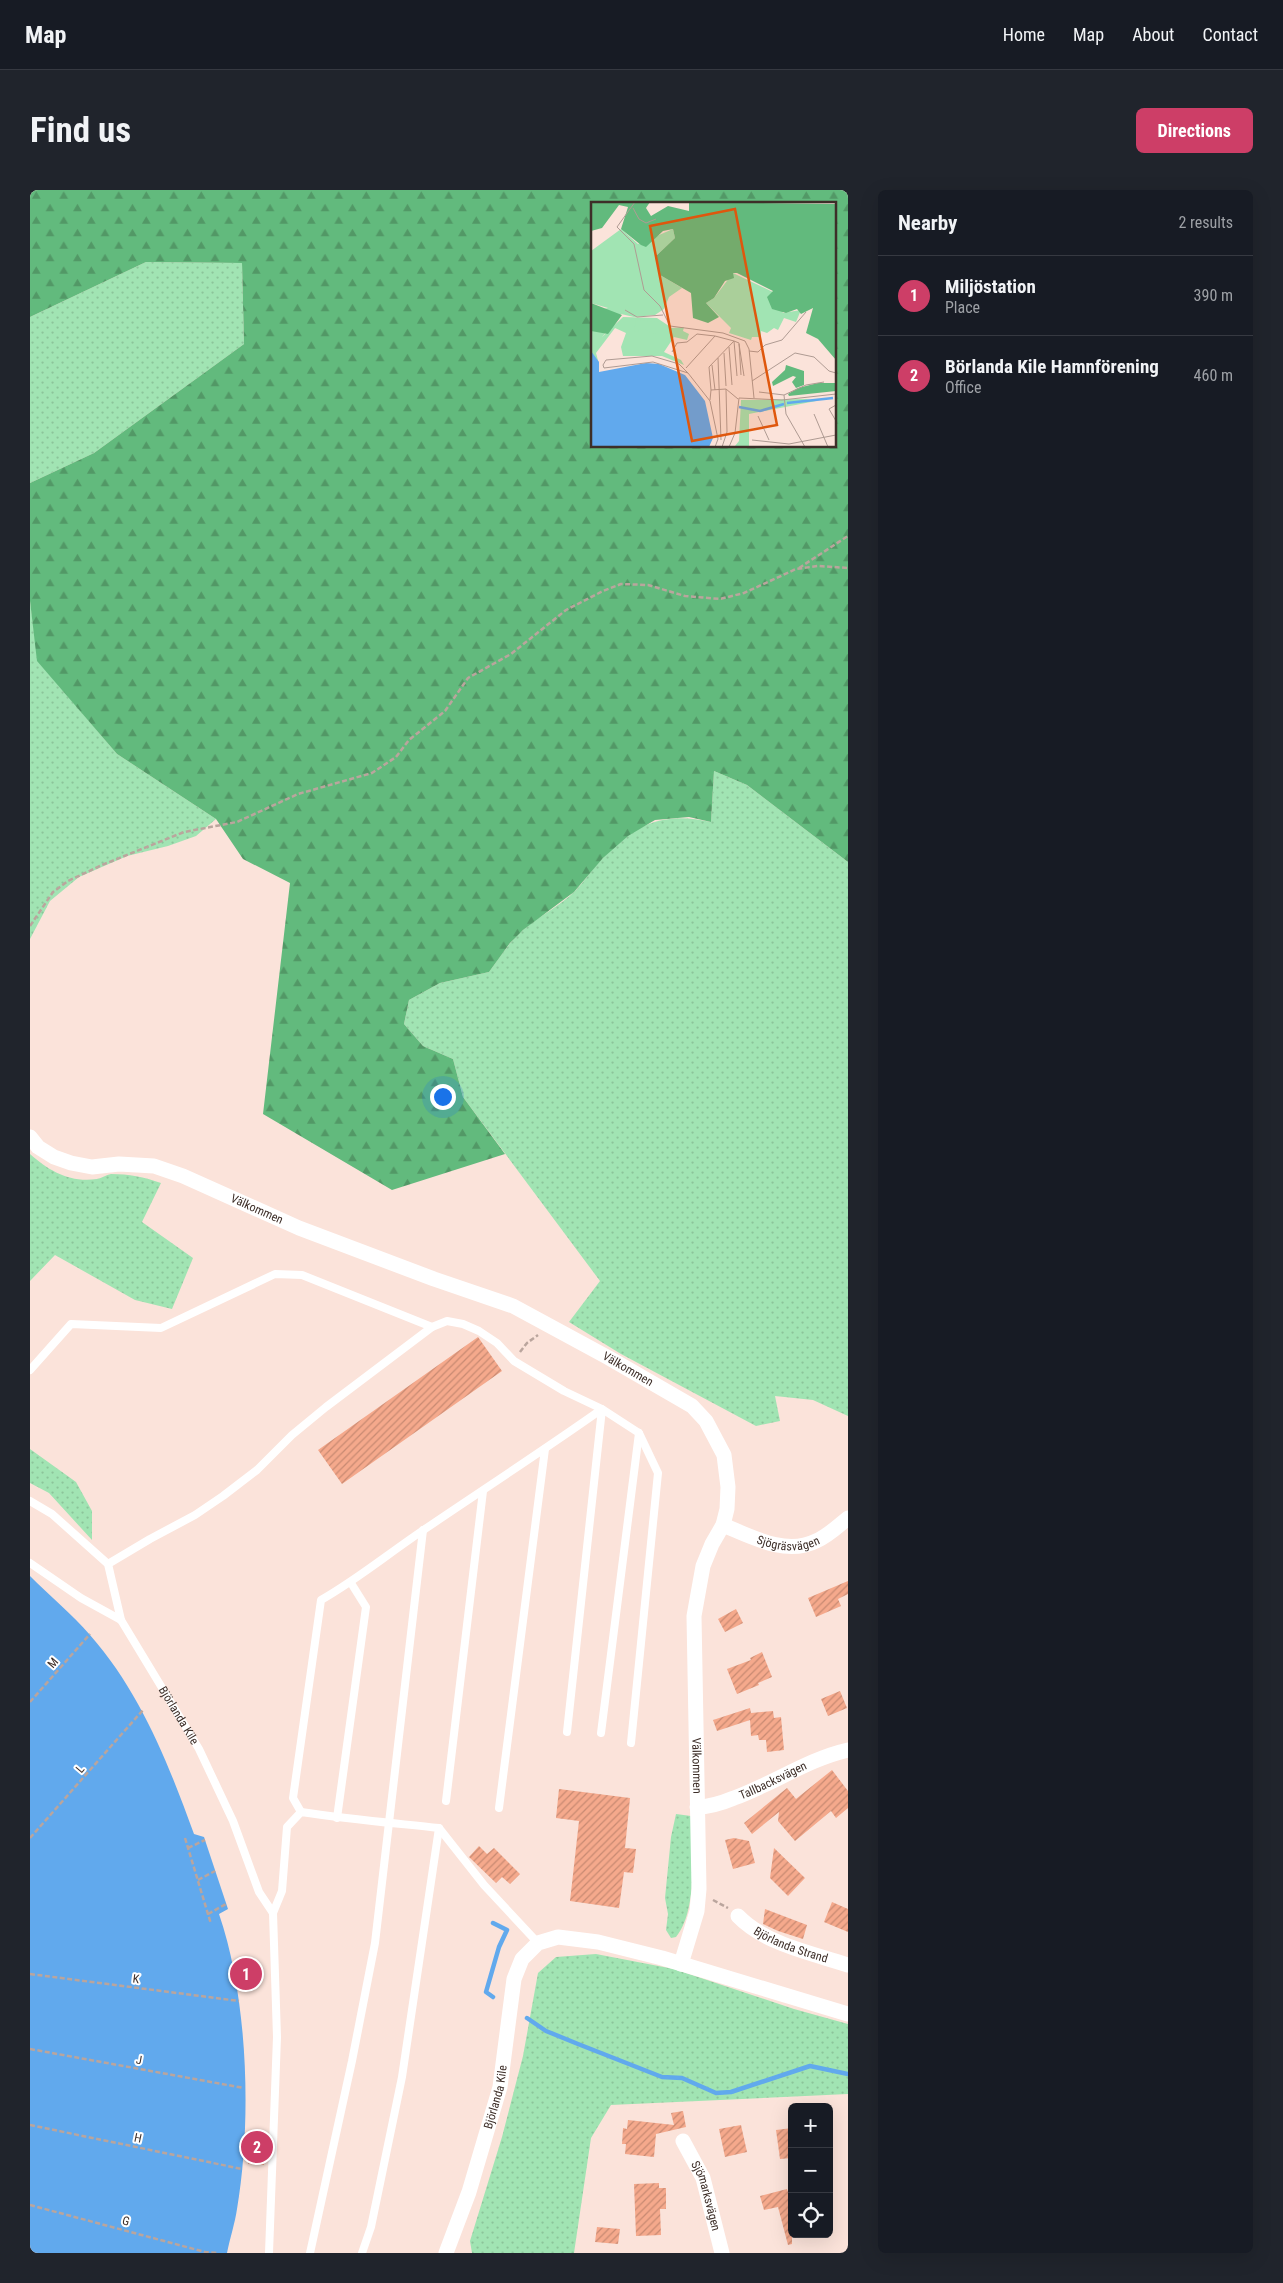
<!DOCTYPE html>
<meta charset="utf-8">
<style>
body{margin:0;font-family:"Roboto Condensed",sans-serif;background:#20242c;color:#f1f3f6}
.controls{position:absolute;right:15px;bottom:15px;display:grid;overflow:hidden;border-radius:8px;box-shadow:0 5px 20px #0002}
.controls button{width:45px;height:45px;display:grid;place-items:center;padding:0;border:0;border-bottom:1px solid #363941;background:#171b24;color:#f1f3f6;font:25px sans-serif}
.you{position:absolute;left:412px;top:906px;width:18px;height:18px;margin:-12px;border:4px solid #fff;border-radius:50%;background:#1a73e8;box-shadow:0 0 0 8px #1a73e833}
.badge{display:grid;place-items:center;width:32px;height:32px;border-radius:50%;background:#cd3e67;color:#fff;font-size:16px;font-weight:700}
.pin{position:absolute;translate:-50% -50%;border:2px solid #fff;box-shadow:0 1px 5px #0006}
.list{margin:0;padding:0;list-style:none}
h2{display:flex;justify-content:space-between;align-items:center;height:65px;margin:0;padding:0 20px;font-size:21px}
h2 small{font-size:16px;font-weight:400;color:#9ea1a6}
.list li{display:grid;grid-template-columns:32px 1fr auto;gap:15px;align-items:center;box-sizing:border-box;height:80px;padding:0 20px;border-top:1px solid #363941}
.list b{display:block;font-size:19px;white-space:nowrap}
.list p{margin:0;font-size:16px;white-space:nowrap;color:#9ea1a6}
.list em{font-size:16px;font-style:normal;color:#9ea1a6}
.icon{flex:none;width:28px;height:28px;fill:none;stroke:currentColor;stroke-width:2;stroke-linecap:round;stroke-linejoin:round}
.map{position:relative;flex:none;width:818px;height:2063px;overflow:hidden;border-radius:8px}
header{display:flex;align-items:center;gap:30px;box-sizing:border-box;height:70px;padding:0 25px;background:#171b24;border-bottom:1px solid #363941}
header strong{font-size:24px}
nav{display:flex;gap:28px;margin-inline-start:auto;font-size:18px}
.intro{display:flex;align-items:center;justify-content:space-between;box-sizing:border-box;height:120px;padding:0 30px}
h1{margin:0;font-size:35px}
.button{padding:12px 22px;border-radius:8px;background:#cd3e67;color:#fff;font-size:18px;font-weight:700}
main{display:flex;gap:30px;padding:0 30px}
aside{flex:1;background:#171b24;border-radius:8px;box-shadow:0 5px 20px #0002}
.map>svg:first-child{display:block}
.grass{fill:url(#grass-dots)}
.forest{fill:url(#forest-firs);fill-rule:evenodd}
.water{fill:#61a9ed}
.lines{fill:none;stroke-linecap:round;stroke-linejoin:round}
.stream{stroke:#61a9ed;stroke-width:4.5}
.building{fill:url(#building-hatch)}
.path{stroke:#baa59d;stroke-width:2.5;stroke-dasharray:5 2.5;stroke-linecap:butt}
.lane{stroke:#fff;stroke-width:8}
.street{stroke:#fff;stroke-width:15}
.labels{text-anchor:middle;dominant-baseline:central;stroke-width:4;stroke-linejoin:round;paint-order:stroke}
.street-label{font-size:12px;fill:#3d2e28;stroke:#fff}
.inset-river{fill:none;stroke:#61a9ed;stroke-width:2.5}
.inset-road{fill:none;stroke:#af9b93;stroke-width:1}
.view{fill:#df570d;fill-opacity:0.15;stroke:#df570d;stroke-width:2.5}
.inset-edge{fill:none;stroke:#3d2e28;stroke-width:2.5}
</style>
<header>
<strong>Map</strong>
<nav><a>Home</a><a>Map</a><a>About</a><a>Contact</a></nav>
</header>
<div class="intro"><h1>Find us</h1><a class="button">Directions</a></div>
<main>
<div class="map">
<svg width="818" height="2063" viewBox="0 0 818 2063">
<defs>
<pattern id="grass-dots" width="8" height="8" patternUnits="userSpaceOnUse" patternTransform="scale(1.25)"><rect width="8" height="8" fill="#a1e4b3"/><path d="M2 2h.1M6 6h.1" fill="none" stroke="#8cc49a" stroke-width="1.8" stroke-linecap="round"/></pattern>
<pattern id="forest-firs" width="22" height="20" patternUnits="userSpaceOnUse" patternTransform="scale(1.25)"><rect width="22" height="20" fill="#62ba7d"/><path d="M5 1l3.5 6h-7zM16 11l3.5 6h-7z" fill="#529866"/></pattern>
<pattern id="building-hatch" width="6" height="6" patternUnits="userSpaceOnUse" patternTransform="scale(1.25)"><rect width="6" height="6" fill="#f5a98c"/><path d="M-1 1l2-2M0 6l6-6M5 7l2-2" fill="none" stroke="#c88a72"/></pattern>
</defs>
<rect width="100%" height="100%" fill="#fbe3da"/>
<path class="grass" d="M116,72L212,73L214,154L64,263L0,293V127Z
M0,411L8,471L87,564L186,629L166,646L138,656L97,666L49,687L20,711L0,749Z
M684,581L717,595L818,672V1226L783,1210L745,1206L750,1231L726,1236L591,1164L539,1132L570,1091L433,907L423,869L393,856L374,834L379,810L410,793L459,782C470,767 479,752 493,740C509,726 530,716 545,701C555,691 562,679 572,669C604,634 634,621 681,632Z
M0,964C19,981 40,993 67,989C72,988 76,985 81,984C99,984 114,987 131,993L112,1032L163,1068L142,1119L105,1110L25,1065L0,1091Z
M0,1259L46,1292L62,1321V1350L19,1303L0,1293Z
M646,1624L661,1626C661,1661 669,1718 646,1747L641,1748L636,1740L638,1724L635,1708L641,1647Z
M566,1764L644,1779L764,1819L818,1834V1904L581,1915L561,1948L544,2063H442L440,2051L472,1947L493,1866L508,1783L526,1767Z"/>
<path class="forest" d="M0,0H818V672L717,595L684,581L681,632L659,627L625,630L598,646L573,668L544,702L493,740L480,753L459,782L410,793L379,810L374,834L393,856L423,869L433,907L475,964L362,1000L233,924L260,693L213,669L186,629L87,564L7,471L0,411V293L64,263L214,154L212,73L116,72L0,127ZM562,14H804V256H562Z"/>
<path class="water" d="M0,1386C20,1406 42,1424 60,1445C111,1503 138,1573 164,1644L174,1647L198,1719L189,1724C218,1808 222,1931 207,2019C205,2033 200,2048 197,2063H0Z"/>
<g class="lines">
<path class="stream" d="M463,1807L456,1802L469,1757L477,1740L463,1733
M497,1828L516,1841L548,1854L632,1887L652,1888L686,1903L701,1902L780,1876L818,1884"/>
</g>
<path class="building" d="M448,1147L472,1181L312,1294L288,1260Z
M818,1391V1404L808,1409L811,1416L786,1427L778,1408Z
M706,1419L713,1433L695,1442L688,1429Z
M732,1462L742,1487L728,1493L729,1495L707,1504L697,1479L721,1470L720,1468Z
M810,1501L817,1518L798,1526L791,1509Z
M720,1518L721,1523L743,1521L744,1528L751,1527L754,1560L737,1562L736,1550H729L728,1545L721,1546L720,1530L687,1541L683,1530Z
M802,1580L818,1601V1618L806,1628L801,1621L765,1651L748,1631L749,1622L722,1644L714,1633L757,1598L766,1609Z
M529,1599L600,1608L595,1658L606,1659L603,1683L594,1682L589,1718L540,1711L549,1631L526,1628Z
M704,1648L719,1651L725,1673L703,1679L695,1650Z
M449,1656L457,1664L464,1658L490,1684L480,1694L472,1687L466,1693L439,1667Z
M744,1658L775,1688L758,1706L740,1688Z
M802,1712L818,1719V1742L794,1732Z
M735,1719L777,1735L773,1749L748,1741L733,1734Z
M653,1921L656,1937L626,1944L624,1967L595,1964L596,1954H592L593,1938L597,1939L598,1930L644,1935L641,1923Z
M711,1935L717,1962L695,1967L689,1939Z
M762,1938V1968L750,1969L746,1940Z
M221,1941L237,1943L234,1975L218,1974Z
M629,1993V1998H636V2019H630L631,2045L606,2046L604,1994Z
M757,1999L762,2014V2054L758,2055L748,2017L734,2020L730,2006Z
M567,2037L590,2039L588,2054L565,2052Z"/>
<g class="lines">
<path class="path" d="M769,378L818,346
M0,736L23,702L38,691L72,675L154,642L207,632L268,604L342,583L366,567L379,550L415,521L438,488L481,464L536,420L573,401L591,394L618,395L655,406L690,409L714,403L766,379L788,376L818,378
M490,1162L497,1153L508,1145
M0,1512L60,1444
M0,1648L113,1520
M155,1648L181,1734
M158,1658L175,1650
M168,1690L185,1681
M683,1710L698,1718
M178,1724L196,1714
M0,1784L209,1811
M0,1859L214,1898
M0,1935L212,1979
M0,2015L175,2062L188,2063"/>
<g class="lane">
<path d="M402,1137L417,1131L433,1134L449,1141L467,1153L484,1171L534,1201L572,1219L537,1542"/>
<path d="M0,1180L41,1134L131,1138L245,1084L272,1085L402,1137L296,1217L262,1245L227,1280L193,1306L165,1325L120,1349L78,1374"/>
<path d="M0,1311L22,1324L78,1374L91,1430"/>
<path id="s1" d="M0,1373L51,1408L91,1430L169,1559L203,1631L229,1702L243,1723L247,1847L239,2063"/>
<path d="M601,1553L628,1283L609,1243"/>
<path d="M416,1611L453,1301"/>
<path d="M469,1618L515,1259"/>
<path d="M271,1622L263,1608L291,1410C328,1389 359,1363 395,1339C454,1299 514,1260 572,1219L609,1243L571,1543"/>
<path d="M307,1628L336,1417L321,1393"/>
<path d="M243,1723L252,1701L257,1637L271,1622C317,1629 363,1633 409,1638L454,1695L508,1753"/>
<path d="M280,2063L322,1871L345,1753L393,1340"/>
<path d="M332,2063L341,2037L372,1887L409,1638"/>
</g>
<g class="street">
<path id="s2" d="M0,947L8,957L24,967L41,973L62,977L89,974L124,976L153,986L269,1038L404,1089L483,1116L579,1168L662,1216L676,1231L694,1265L698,1297L697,1319L693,1335L682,1354L673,1376L664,1426L669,1699L667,1721L651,1774"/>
<path id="s3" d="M693,1335C722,1347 756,1366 786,1351C798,1346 808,1336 818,1328"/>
<path id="s4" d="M667,1617C681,1617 692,1613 704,1608C743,1594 778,1569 818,1560"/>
<path id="s5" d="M708,1726C735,1754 781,1763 818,1775"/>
<path id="s6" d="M653,1951L673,1988L692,2063"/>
<path id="s7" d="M416,2063L439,2002L470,1897L484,1789L492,1769L508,1753L528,1747L568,1752L632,1768L818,1824"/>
</g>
</g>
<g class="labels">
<g class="street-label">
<text stroke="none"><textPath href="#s2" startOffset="245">Välkommen</textPath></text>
<text stroke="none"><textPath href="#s2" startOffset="650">Välkommen</textPath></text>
<text stroke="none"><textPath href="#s3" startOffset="69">Sjögräsvägen</textPath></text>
<text transform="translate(23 1473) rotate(-49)">M</text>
<text stroke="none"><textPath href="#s1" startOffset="219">Björlanda Kile</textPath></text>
<text stroke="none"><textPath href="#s2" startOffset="1100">Välkommen</textPath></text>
<text transform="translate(50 1579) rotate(-49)">L</text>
<text stroke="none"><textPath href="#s4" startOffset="81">Tallbacksvägen</textPath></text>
<text stroke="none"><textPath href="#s5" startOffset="61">Björlanda Strand</textPath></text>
<text transform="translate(106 1789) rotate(7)">K</text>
<text transform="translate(109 1870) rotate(10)">J</text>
<text stroke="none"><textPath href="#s7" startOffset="164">Björlanda Kile</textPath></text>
<text transform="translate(108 1948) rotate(12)">H</text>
<text stroke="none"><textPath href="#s6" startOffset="60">Sjömarksvägen</textPath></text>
<text transform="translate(96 2031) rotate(15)">G</text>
</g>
</g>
<g transform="translate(561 12)">
<rect width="245" height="245" fill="#fbe3da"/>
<path d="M30,27L47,42L82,27L84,36L64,55L69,73L91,86L78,95L73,107L64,113L43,115L30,112L11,135L32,115L66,116L81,126L93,125L92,129L98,132L96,138L83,135L73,150L90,158L93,163L71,154H32L30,145L35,131L24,126L5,151L8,162L0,177V110L17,106L0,101V49ZM142,71L182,90L192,111L210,108L205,120L193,116L187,128L183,126L176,131L170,129V135H161L160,138L138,131L140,126L115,101L123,96ZM215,197L225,199L158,212V245L144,244L148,239L150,198Z" fill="#a1e4b3"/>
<path d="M0,0H59L55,6L60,14L77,4L98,9V0L245,2V158L227,137L215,131L222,106L210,112L206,107L195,111L181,107L176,95L182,89L146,71H142L143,76L134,79L123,96L115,101L128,115L117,121L102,116L100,91L69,73L64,55L84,36L82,27L72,29L55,45L50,43L30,27L37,5L28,3L11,26L0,29ZM0,101L31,113L17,132L0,129ZM195,163L213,169V183L205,186L201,180L205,175L202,174L182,184L181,180L194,168ZM227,181H245V189L198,194L197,192L207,186Z" fill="#62ba7d"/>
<path d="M45,118L68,120V132L59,131L56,127L43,130Z" fill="#a1e4b3"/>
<path d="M0,149L8,160V170L55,161L68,162L94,173L114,199L122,236L118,245H0Z" fill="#61a9ed"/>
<path class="inset-river" d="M196,201L242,196M148,205L169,209L193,202"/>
<path class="inset-road" d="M44,0L26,25L43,42L53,88L69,104L79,124L132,131L154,139L158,147L163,196M42,6L48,17L55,21L65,17M34,108L46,115L72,113M124,134L143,139L146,174M148,142L153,174M138,145L141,183M158,149L167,150L174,143L191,138L215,110M81,150L86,141L96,140L106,132L124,134L95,166M133,151L135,184M127,156L130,238M121,163L124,188M97,171L88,162L61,154L15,158L12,163L13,166L62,160L97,171L119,199L127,237L124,245M161,179L204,151L223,155L238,169L245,171M120,188L118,165L143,139L148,141L150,173M168,190L193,193L195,212L214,245M193,193L215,183L233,180M119,198L120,188L135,187L147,197M245,203L238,207L245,219M223,212L237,245M167,214L178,238M161,238L198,242L245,233M131,245L136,230L135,187M138,245L144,231L148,196L191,198L245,192"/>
<path class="view" d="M144,7L186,223L101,239L59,24Z"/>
<rect width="245" height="245" class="inset-edge"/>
</g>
</svg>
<div class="controls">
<button>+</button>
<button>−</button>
<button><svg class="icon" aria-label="locate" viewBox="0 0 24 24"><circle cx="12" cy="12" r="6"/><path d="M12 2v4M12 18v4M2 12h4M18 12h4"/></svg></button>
</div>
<div class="you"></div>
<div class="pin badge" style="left:216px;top:1784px">1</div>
<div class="pin badge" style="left:227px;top:1957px">2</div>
</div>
<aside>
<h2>Nearby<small>2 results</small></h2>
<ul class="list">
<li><span class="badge">1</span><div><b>Miljöstation</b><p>Place</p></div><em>390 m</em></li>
<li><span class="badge">2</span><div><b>Börlanda Kile Hamnförening</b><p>Office</p></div><em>460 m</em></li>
</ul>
</aside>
</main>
